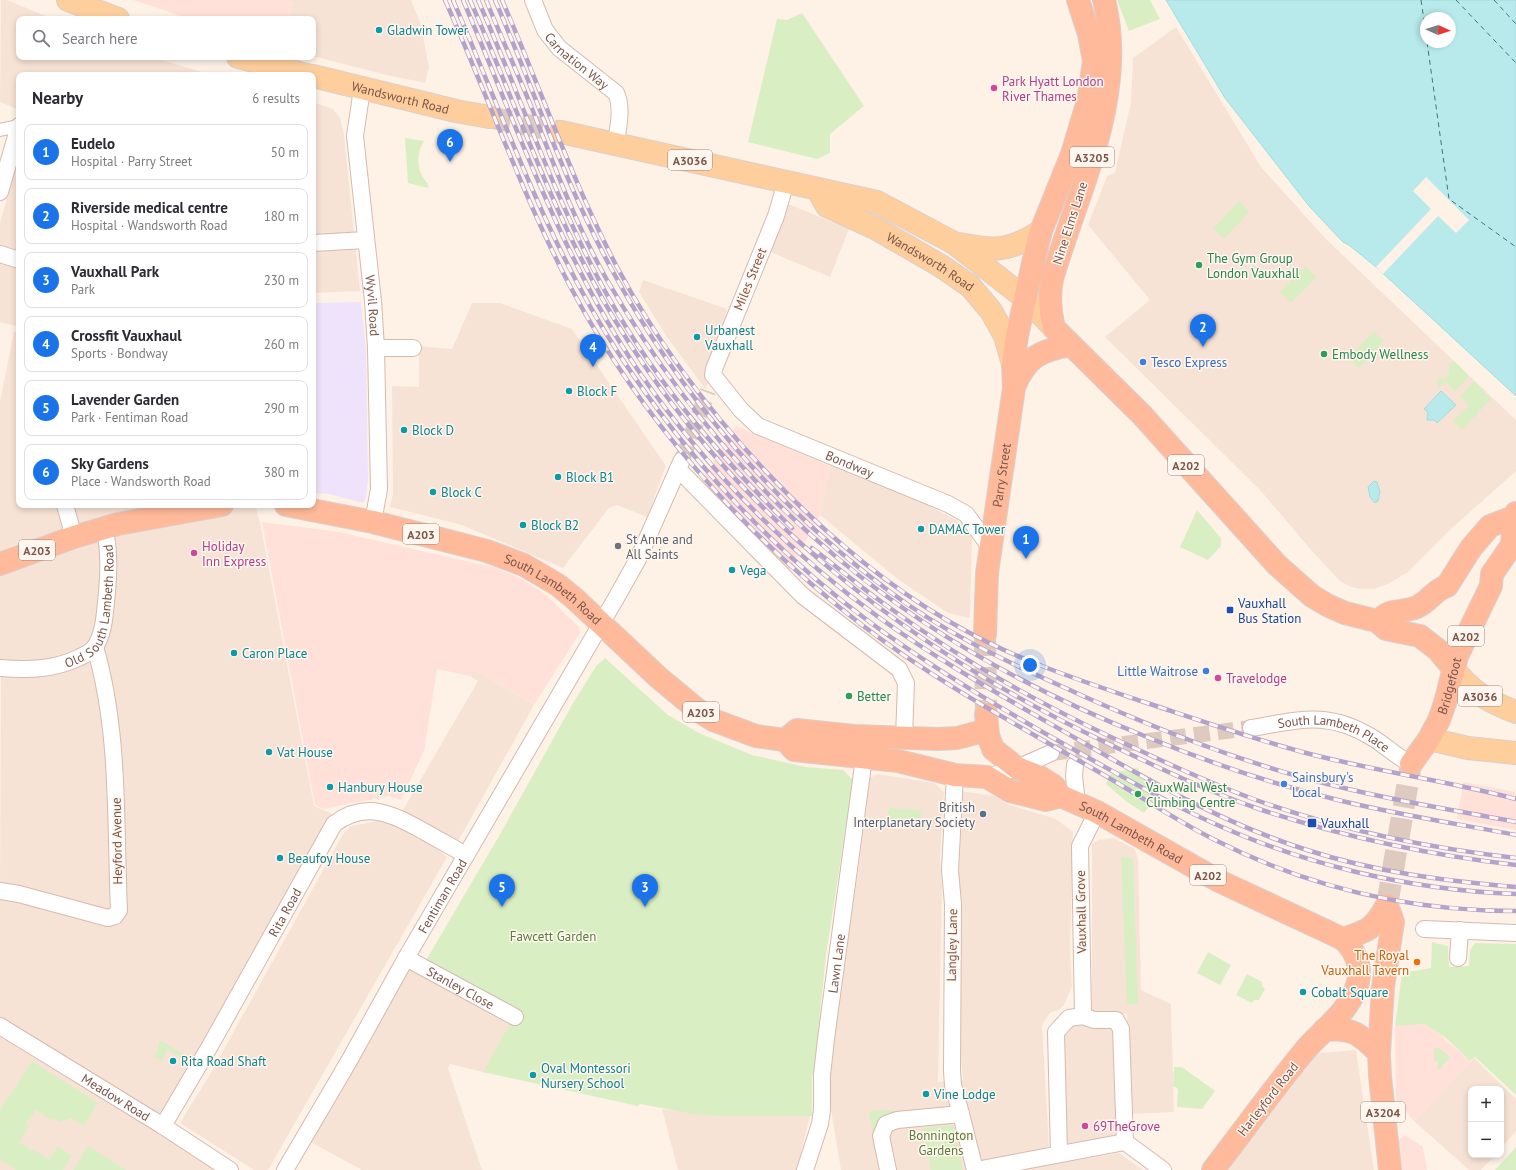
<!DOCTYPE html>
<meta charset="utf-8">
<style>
body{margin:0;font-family:"PT Sans",sans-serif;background:#f2f2f3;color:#2b2b33}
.controls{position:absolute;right:12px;bottom:12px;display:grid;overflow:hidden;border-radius:8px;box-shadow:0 2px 6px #0003}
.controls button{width:36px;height:36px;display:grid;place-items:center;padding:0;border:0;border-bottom:1px solid #e1e1e2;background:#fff;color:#2b2b33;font:20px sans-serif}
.compass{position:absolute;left:1420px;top:12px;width:36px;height:36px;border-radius:50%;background:#fff;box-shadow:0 2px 6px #0003;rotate:93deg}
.you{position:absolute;left:1030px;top:665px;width:14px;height:14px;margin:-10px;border:3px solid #fff;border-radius:50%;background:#1a73e8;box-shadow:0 0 0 6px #1a73e833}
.badge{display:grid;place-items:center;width:26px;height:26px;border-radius:50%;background:#1a73e8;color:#fff;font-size:13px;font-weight:700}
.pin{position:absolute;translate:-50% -33px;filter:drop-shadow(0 1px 2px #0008)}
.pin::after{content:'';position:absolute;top:21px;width:14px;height:12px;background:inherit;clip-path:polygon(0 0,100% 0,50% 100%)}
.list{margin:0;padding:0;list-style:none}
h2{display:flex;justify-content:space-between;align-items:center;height:52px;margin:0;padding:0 16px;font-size:17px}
h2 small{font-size:13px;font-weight:400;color:#7c7c81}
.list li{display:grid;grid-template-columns:26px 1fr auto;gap:12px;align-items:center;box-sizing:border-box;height:56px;margin:0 8px 8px;padding:0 8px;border:1px solid #e1e1e2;border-radius:8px}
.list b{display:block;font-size:15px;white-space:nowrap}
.list p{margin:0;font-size:13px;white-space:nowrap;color:#7c7c81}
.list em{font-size:13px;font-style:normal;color:#7c7c81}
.icon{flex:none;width:22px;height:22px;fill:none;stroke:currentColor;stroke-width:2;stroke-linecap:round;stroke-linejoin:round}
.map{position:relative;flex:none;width:1516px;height:1170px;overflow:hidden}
.search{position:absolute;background:#fff;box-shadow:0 2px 6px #0003;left:16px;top:16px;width:300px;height:44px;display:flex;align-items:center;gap:10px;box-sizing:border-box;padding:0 14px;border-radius:8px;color:#7c7c81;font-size:15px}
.panel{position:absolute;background:#fff;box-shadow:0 2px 6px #0003;left:16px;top:72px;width:300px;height:436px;border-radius:8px}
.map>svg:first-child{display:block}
.residential{fill:#f7e3d5}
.commercial{fill:#ffe1da}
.education{fill:#efe3fb}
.green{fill:#daeec3}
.water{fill:#b9eaeb;stroke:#9edcde;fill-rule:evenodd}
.pier{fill:#fef2e7}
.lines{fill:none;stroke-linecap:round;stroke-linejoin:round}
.ferry{stroke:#37787b;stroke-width:1;stroke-dasharray:5 4;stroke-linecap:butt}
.minor-tunnel{stroke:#decabf;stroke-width:16;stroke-dasharray:16 8;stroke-linecap:butt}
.primary-tunnel{stroke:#decabf;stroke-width:22;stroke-dasharray:22 11;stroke-linecap:butt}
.trunk-tunnel{stroke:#decabf;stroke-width:22;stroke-dasharray:22 11;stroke-linecap:butt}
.pedestrian-casing{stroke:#d5baae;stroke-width:14}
.minor-casing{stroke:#d5baae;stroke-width:18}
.primary-casing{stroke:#dacfcc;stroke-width:24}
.trunk-casing{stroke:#dacfcc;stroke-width:24}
.pedestrian{stroke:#fff;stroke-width:12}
.minor{stroke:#fff;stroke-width:16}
.primary{stroke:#ffce9d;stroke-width:22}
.trunk{stroke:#feba9a;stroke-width:22}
.rail-casing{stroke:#b3a3cb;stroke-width:4.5}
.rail{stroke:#fff7ef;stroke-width:3;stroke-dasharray:9;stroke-linecap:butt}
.culture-dot{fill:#0f9aa8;stroke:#fff7ef;stroke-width:1.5}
.hotel-dot{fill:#d1479c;stroke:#fff7ef;stroke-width:1.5}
.leisure-dot{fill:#2e9e5b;stroke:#fff7ef;stroke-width:1.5}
.shop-dot{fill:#3f7fe0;stroke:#fff7ef;stroke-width:1.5}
.worship-dot{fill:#6b7280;stroke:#fff7ef;stroke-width:1.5}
.transit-dot{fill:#1a4fb4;stroke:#fff7ef;stroke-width:1.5}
.service-dot{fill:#5c6f8a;stroke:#fff7ef;stroke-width:1.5}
.food-dot{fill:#e8710a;stroke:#fff7ef;stroke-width:1.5}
.labels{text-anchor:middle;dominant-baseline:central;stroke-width:3;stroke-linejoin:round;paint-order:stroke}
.shield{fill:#fff7ef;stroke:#a3857a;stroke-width:1}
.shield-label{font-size:12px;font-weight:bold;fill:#7c5448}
.culture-label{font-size:13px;fill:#0d838f;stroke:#fff7ef;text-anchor:start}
.street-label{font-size:13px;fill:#7c5448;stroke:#fff7ef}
.hotel-label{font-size:13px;fill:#b23c85;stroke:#fff7ef;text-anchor:start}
.leisure-label{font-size:13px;fill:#27864d;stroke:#fff7ef;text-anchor:start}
.shop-label{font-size:13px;fill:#366cbe;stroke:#fff7ef;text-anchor:start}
.worship-label{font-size:13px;fill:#5b616d;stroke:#fff7ef;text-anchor:start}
.transit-label{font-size:13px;fill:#164399;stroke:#fff7ef;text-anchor:start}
.service-label{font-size:13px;fill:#4e5e75;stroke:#fff7ef;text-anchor:end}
.park-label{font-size:13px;fill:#577c3c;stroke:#fff7ef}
.food-label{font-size:13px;fill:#c56008;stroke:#fff7ef;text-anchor:end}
</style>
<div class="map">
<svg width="1516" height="1170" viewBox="0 0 1516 1170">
<rect width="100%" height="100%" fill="#fef2e7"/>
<path class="residential" d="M1,0H7L53,19H19V57H152L212,75H19V110L0,102Z
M284,0H411L420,22L429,67L425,83L382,74L313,56V19H288L293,3Z
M1176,27L1261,167L1327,240L1516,420V471L1451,529L1408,572L1388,584L1374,589H1361L1351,587L1340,581L1312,551L1260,490L1105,337L1150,300L1088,225L1107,176L1115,173L1131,102L1133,58Z
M313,102L333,109L340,118L344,134L360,291L313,293Z
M19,157V327L0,322V223Z
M788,204L849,229L830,277L768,251Z
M643,280L727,309L706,390L667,337L639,292Z
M472,303H500L572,329L666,466L647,517L617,505L609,508L563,568L462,525L390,507L393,494L392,386L419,387V346L452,349Z
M14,332L19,333V505H183L0,558V401Z
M836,463L899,490L971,528L972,540L970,618L948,613L899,580L820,515L830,466Z
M255,505L260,522L314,806L335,815L164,1112L148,1114L0,1022V894L121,921L101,656L113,529L146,522Z
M97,535L106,551L97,632L88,647L64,660L31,665L0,661V569Z
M90,659L103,689L115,909L106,915L0,888L1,675Z
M474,670L534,705L456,845L400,815L478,681L470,676Z
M878,774L934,783L944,792L940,858L942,884L938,1082L963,1080L959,1035L957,881L961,791L994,796L1009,805L1056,819L1073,832L1070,952L1072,986L1064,1005L1060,1009L1050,1013L1042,1025L1049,1146L1041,1151L1016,1153L1019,1170L1119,1153L1143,1170H841L831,1110L830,1063L861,850L870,778Z
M383,820L438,849L447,857L268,1170H254L180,1123L212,1071L343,834L351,826Z
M1114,838L1135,849L1138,860L1141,990L1171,1004L1174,1112L1131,1114L1127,1014L1092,1012V844L1098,840Z
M411,955L518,1012L483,1072L450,1064L448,1068L482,1170H362L307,1140Z
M1069,1021L1116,1028L1121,1138L1062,1146L1060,1031Z
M0,1032L219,1170H0Z
M1356,1050L1374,1170H1228L1317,1053Z
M1474,1058L1516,1099V1131L1501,1148V1089H1471V1155H1495L1481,1170H1469L1414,1121Z
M662,1109L718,1116H810L797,1170H678Z"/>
<path class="commercial" d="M133,0H284L293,3L288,19H190Z
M736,426L830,466L820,515L783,583L695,491Z
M262,522L339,532L496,568L520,578L545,594L579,627L580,633L534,705L474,670L470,676L437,669L424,751L401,800L389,796L323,809L315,805Z
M1463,782L1516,792V830L1457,819Z
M1426,1022L1471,1062L1414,1121L1396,1100L1395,1026Z
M1405,1135L1423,1147L1427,1170H1402L1397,1141Z"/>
<path class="education" d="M361,302L366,349L368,480L366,497L364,502H359L329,494L313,493V303Z"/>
<path class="green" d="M1117,0H1150L1160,19L1129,31Z
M802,13L864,106L830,134V153L817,159L748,142L777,19L787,20Z
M405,138L424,141C415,156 417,172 428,184V188L408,183Z
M1239,201L1249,212L1224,239L1213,229Z
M1305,266L1317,277L1291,303L1280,292Z
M1374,331L1384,341L1359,368L1348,358Z
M1454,361L1469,376L1455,392L1446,382L1439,387L1436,382L1440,378L1444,379L1449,373V366Z
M1474,381L1491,399L1462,430L1453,421L1469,406L1460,396Z
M1197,510L1221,538V546L1208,560L1180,547Z
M605,658L668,715L699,733L752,755L806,767L843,770L853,780L826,955L814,1071L812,1076V1116H718L694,1114L640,1104L638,1106L483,1072L517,1012L425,962L499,836L572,705L596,666Z
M1138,768L1139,771L1164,785L1144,813L1127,802L1106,784L1111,773Z
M889,808L921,810L919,825L887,821Z
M1121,856L1133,859L1138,1004H1127Z
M1432,942L1448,946L1449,967L1469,966L1470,950L1475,943L1516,944V1095L1475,1057L1470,1061L1446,1038L1425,1024L1395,1026L1402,973L1431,968Z
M1208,952L1231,965L1220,985L1197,973Z
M1247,974L1262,982V986L1265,989L1259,1000H1254L1252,1003L1236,995Z
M160,1040L185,1055L182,1059L168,1050L161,1061L155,1057Z
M1434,1048H1439L1450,1057L1440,1069H1437L1438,1061H1434Z
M32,1061L98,1103L84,1126L71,1118L60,1122L53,1118L51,1120L36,1110L26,1123L29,1126L19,1142L32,1151L33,1149L49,1160L58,1146L72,1156L63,1170H16L0,1159V1110Z
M1174,1067H1182L1215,1091L1202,1109L1177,1107L1178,1089L1173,1086Z
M895,1110L888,1115L873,1136L869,1111Z
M953,1125L963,1170H931L923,1128Z
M88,1146L93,1149L126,1170H73Z
M1516,1147V1170H1495Z"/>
<path class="water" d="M1166,0H1516V396L1376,267L1349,245L1343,242L1309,206L1225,98ZM1426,18H1450V42H1426Z
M1441,391L1456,405L1437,423L1435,420H1427L1428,412L1424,409Z
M1374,481L1377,482L1380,492L1378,501L1375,503L1370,497L1368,487Z"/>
<path class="pier" d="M1426,177L1469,220L1456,233L1438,216L1383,274L1376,267L1431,209L1413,191Z"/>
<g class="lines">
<path class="ferry" d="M1421,0L1426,34
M1456,0L1516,63
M1494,0L1516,24
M1427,42L1449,199L1516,247"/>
<path class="minor-tunnel" d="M682,460L708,391
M1051,753L1251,728"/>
<path class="primary-tunnel" d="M489,117L561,132"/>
<path class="trunk-tunnel" d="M985,634L986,714
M1387,905L1411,764"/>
<defs>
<path id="pedestrian" d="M0,130L18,126"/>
<g id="minor">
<path id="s1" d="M533,0L545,30L559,48L616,93C623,108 618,127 616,143"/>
<path id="s2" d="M362,89L355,136L373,301L376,348L379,489L373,522"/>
<path id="s3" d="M786,182L776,216L714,369L713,375L741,410L758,426L948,504L966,514L990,547"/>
<path d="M0,192L19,126"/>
<path d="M313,243L366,240"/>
<path d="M0,254L19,260"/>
<path d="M376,348H413"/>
<path d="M678,469L803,596L899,669L906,683L904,738"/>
<path d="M65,505L74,537"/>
<path id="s4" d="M0,668C28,670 53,670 78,658C84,655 90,653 94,648C105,634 105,609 107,592C109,571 110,549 104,528"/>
<path id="s5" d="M1251,728C1300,720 1328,710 1373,738C1386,746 1397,757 1411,764"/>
<path d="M1075,765L1074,776L1077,803"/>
<path d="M955,775L950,870L953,904L952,1071L953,1085L961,1114"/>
<path d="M987,777L1017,768L1051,753"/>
<path d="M0,891L19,894L108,918L115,916L119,910C115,822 120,732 95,647"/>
<path d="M1424,929L1516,933"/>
<path id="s6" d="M406,958L515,1017"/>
<path d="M1458,958L1460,930"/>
<path d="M1083,1016L1080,846L1097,812"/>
<path id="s7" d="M0,1026L163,1126L230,1170"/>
<path id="s8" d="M163,1126L210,1046L334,824C367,799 394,815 425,832C439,840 452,847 466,855"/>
<path d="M1059,1153L1056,1032L1069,1018L1083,1016L1094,1020H1116L1121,1029L1125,1142L1163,1170"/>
<path id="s9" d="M285,1170L349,1061L406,958L615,600L638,559L682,460"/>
<path id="s10" d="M805,1170L820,1124L822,1110V1075L826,1039L864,758"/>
<path d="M888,1170L881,1136L886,1124L897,1120L961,1114L975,1170"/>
<path d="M976,1170L1125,1142"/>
</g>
<g id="primary">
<path d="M68,0L118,19"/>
<path d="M238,57L307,75"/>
<path id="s11" d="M313,76L456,111L489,117"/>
<path d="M561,132L877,202L954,243L1025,298L1054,328"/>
<path id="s12" d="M818,190L827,206L875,228L941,266L970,286L991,311L1005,336L1013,364"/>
<path d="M959,244C995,251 1009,252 1041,231"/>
<path d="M1453,668C1470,691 1489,702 1516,712"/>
<path d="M1429,739L1468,748L1516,753"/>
</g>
<g id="trunk">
<path d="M1104,0C1128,95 1078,190 1052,279C1049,297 1050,310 1054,328L1142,415L1277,565L1312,596L1327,605L1345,613L1377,621L1386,629L1420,636L1438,650L1453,668"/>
<path d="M1014,387C1027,357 1039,351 1070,345"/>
<path id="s13" d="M286,505L373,522L448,541L487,551L524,565L558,585L575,599L659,678L699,711L713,720L756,736L785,740L794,750L898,761L955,775L987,777L1010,791L1046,800L1061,796"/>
<path d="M0,564L74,537L118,524L222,505"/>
<path d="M1377,621C1381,619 1386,614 1390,613C1399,610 1408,611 1417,607C1430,601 1434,590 1447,586L1471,548L1490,526L1514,517L1516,513"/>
<path id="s14" d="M985,634L987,573L1014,388L1013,364L1017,336L1033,263L1041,231L1072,154L1088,101L1094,61L1089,34L1078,0"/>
<path id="s15" d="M986,714L988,735L993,749L1017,768L1040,777L1054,786L1061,796L1097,812L1219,881L1343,939C1355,950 1362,966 1358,982C1351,1010 1324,1029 1306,1049C1274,1088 1244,1130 1213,1170"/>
<path d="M785,740L797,730L854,736L938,739L957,738L987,730"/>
<path id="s16" d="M1411,764L1429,739L1439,720L1445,703L1457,656L1491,586L1492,574L1512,545L1514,517"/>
<path d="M1387,905L1393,922L1383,987L1379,1053L1380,1076L1390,1170"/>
<path d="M1343,939C1368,931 1374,929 1387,905"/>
<path d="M1324,1030C1352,1027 1360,1034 1379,1053"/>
</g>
</defs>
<use href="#pedestrian" class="pedestrian-casing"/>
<use href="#minor" class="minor-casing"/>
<use href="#primary" class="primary-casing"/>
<use href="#trunk" class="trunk-casing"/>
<use href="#pedestrian" class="pedestrian"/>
<use href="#minor" class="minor"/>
<use href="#primary" class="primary"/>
<use href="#trunk" class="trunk"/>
<defs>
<path id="rail" d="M445,0C488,96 522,195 571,288C641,419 744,535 862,625C935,681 1017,725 1097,771C1136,793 1173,819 1213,839C1307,887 1410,911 1516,911
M453,0C505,120 547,244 619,354C686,457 772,550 871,623C934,669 1003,710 1071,748C1114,772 1157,797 1202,818C1300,864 1408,890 1516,894
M463,0C518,128 562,261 642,376C706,468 787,550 877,616C940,662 1009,700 1077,739C1151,782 1225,824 1307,850C1375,872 1445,881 1516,887
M470,0C521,115 559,235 628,341C747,525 913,651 1109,744C1159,768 1209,792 1262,810C1344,837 1430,855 1516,865
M478,0C519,93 551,188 598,278C647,372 717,454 792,528
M486,0C501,37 518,74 533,111C555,168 577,227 607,280C736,503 909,643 1147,737C1210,763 1275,785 1342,801C1400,815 1458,824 1516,835
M495,0C534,90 565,184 612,270C679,394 776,507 889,591C942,631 1001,659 1061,686C1152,728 1246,765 1344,788C1401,802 1459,811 1516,822
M502,0C541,89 572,181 617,267C691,406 829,558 968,632C1023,662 1082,681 1141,701C1196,719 1250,738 1306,753C1375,771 1447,781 1516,799
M812,548C836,566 859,586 883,603C955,656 1032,700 1113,738C1160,760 1207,782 1256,800C1340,830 1428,848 1516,858"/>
</defs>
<use href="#rail" class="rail-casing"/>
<use href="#rail" class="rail"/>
</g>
<g class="culture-dot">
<circle cx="379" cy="30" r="4"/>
<circle cx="697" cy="337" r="4"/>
<circle cx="569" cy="391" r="4"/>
<circle cx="404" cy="430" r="4"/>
<circle cx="558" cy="477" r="4"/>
<circle cx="433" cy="492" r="4"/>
<circle cx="523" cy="525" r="4"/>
<circle cx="921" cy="529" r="4"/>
<circle cx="732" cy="570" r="4"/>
<circle cx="234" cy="653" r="4"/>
<circle cx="269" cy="752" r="4"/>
<circle cx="330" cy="787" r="4"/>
<circle cx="280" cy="858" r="4"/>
<circle cx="1303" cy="992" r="4"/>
<circle cx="173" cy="1061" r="4"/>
<circle cx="533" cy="1075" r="4"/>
<circle cx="926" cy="1094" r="4"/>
</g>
<g class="hotel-dot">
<circle cx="994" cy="88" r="4"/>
<circle cx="194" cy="553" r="4"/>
<circle cx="1218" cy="678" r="4"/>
<circle cx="1085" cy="1126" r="4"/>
</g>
<g class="leisure-dot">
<circle cx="1199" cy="265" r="4"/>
<circle cx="1324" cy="354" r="4"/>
<circle cx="849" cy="696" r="4"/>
<circle cx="1138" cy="794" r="4"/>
</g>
<g class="shop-dot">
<circle cx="1143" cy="362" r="4"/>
<circle cx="1206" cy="671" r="4"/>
<circle cx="1284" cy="784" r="4"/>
</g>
<circle class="worship-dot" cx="618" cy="546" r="4"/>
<g class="transit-dot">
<rect x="1226" y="606" width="8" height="8" rx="2"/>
<rect x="1307" y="818" width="10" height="10" rx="2"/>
</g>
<circle class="service-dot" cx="983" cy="814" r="4"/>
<circle class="food-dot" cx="1417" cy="962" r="4"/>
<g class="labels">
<g class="shield">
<rect x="1070" y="147" width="44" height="20" rx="3"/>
<rect x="668" y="150" width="44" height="20" rx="3"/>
<rect x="1168" y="455" width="36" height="20" rx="3"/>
<rect x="403" y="524" width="36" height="20" rx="3"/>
<rect x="19" y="540" width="36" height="20" rx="3"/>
<rect x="1448" y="626" width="36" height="20" rx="3"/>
<rect x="1458" y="686" width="44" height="20" rx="3"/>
<rect x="683" y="702" width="36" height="20" rx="3"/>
<rect x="1190" y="865" width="36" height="20" rx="3"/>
<rect x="1361" y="1102" width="44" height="20" rx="3"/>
</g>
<g class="shield-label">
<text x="1092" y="157">A3205</text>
<text x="690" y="160">A3036</text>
<text x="1186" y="465">A202</text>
<text x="421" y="534">A203</text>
<text x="37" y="550">A203</text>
<text x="1466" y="636">A202</text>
<text x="1480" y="696">A3036</text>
<text x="701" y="712">A203</text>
<text x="1208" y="875">A202</text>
<text x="1383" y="1112">A3204</text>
</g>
<g class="culture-label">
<text x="387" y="30">Gladwin Tower</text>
<text x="705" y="330">Urbanest<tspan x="705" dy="15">Vauxhall</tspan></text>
<text x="577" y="391">Block F</text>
<text x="412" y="430">Block D</text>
<text x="566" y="477">Block B1</text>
<text x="441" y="492">Block C</text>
<text x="531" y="525">Block B2</text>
<text x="929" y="529">DAMAC Tower</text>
<text x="740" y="570">Vega</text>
<text x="242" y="653">Caron Place</text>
<text x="277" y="752">Vat House</text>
<text x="338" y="787">Hanbury House</text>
<text x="288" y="858">Beaufoy House</text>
<text x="1311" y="992">Cobalt Square</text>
<text x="181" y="1061">Rita Road Shaft</text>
<text x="541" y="1068">Oval Montessori<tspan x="541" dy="15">Nursery School</tspan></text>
<text x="934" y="1094">Vine Lodge</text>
</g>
<g class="street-label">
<text stroke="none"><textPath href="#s1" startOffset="77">Carnation Way</textPath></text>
<text stroke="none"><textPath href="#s11" startOffset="90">Wandsworth Road</textPath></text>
<text transform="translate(1070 223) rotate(-72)">Nine Elms Lane</text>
<text stroke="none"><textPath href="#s12" startOffset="136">Wandsworth Road</textPath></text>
<text transform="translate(750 279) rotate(-68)">Miles Street</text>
<text stroke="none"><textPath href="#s2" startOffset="218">Wyvil Road</textPath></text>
<text stroke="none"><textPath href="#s3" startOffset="374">Bondway</textPath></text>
<text stroke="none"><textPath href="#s14" startOffset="160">Parry Street</textPath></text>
<text stroke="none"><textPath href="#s13" startOffset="283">South Lambeth Road</textPath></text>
<text stroke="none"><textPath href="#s4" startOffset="135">Old South Lambeth Road</textPath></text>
<text stroke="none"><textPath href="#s16" startOffset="88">Bridgefoot</textPath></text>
<text stroke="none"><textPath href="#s5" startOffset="86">South Lambeth Place</textPath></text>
<text stroke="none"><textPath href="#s15" startOffset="199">South Lambeth Road</textPath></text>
<text transform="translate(117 841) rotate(-91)">Heyford Avenue</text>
<text stroke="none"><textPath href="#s9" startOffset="316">Fentiman Road</textPath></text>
<text stroke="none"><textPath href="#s8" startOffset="246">Rita Road</textPath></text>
<text transform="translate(1081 912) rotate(-91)">Vauxhall Grove</text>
<text transform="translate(952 945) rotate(-89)">Langley Lane</text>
<text stroke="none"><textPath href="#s10" startOffset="210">Lawn Lane</textPath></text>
<text stroke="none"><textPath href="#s6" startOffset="62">Stanley Close</textPath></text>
<text stroke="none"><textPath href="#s7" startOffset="136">Meadow Road</textPath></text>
<text transform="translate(1268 1099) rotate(-52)">Harleyford Road</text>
</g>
<g class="hotel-label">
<text x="1002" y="81">Park Hyatt London<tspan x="1002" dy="15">River Thames</tspan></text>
<text x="202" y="546">Holiday<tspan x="202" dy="15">Inn Express</tspan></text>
<text x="1226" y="678">Travelodge</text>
<text x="1093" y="1126">69TheGrove</text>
</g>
<g class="leisure-label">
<text x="1207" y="258">The Gym Group<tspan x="1207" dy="15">London Vauxhall</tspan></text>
<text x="1332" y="354">Embody Wellness</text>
<text x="857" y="696">Better</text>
<text x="1146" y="787">VauxWall West<tspan x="1146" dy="15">Climbing Centre</tspan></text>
</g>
<g class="shop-label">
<text x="1151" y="362">Tesco Express</text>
<text x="1198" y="671" text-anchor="end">Little Waitrose</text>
<text x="1292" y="777">Sainsbury's<tspan x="1292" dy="15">Local</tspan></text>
</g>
<g class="worship-label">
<text x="626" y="539">St Anne and<tspan x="626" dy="15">All Saints</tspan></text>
</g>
<g class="transit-label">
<text x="1238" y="603">Vauxhall<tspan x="1238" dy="15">Bus Station</tspan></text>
<text x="1321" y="823">Vauxhall</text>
</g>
<g class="service-label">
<text x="975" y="807">British<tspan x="975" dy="15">Interplanetary Society</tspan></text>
</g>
<g class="park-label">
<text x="553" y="936">Fawcett Garden</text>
<text x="941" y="1135">Bonnington<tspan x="941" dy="15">Gardens</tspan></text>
</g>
<g class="food-label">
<text x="1409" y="955">The Royal<tspan x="1409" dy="15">Vauxhall Tavern</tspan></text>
</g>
</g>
</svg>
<div class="controls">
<button>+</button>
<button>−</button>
</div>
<svg class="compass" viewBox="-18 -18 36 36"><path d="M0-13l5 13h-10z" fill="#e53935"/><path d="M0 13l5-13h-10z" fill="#7c7c81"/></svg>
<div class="you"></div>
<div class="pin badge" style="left:1026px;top:559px">1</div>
<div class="pin badge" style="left:1203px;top:347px">2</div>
<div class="pin badge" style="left:645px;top:907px">3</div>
<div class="pin badge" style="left:593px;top:367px">4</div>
<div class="pin badge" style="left:502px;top:907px">5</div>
<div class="pin badge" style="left:450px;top:162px">6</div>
<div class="search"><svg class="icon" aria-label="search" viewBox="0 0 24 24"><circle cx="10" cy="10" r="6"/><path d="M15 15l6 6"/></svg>Search here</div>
<section class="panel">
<h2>Nearby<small>6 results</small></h2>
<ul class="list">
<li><span class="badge">1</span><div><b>Eudelo</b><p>Hospital · Parry Street</p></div><em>50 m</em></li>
<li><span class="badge">2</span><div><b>Riverside medical centre</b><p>Hospital · Wandsworth Road</p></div><em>180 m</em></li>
<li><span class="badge">3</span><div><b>Vauxhall Park</b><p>Park</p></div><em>230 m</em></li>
<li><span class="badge">4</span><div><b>Crossfit Vauxhaul</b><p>Sports · Bondway</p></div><em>260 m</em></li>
<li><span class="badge">5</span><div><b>Lavender Garden</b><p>Park · Fentiman Road</p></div><em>290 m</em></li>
<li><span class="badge">6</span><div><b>Sky Gardens</b><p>Place · Wandsworth Road</p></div><em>380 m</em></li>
</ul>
</section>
</div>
